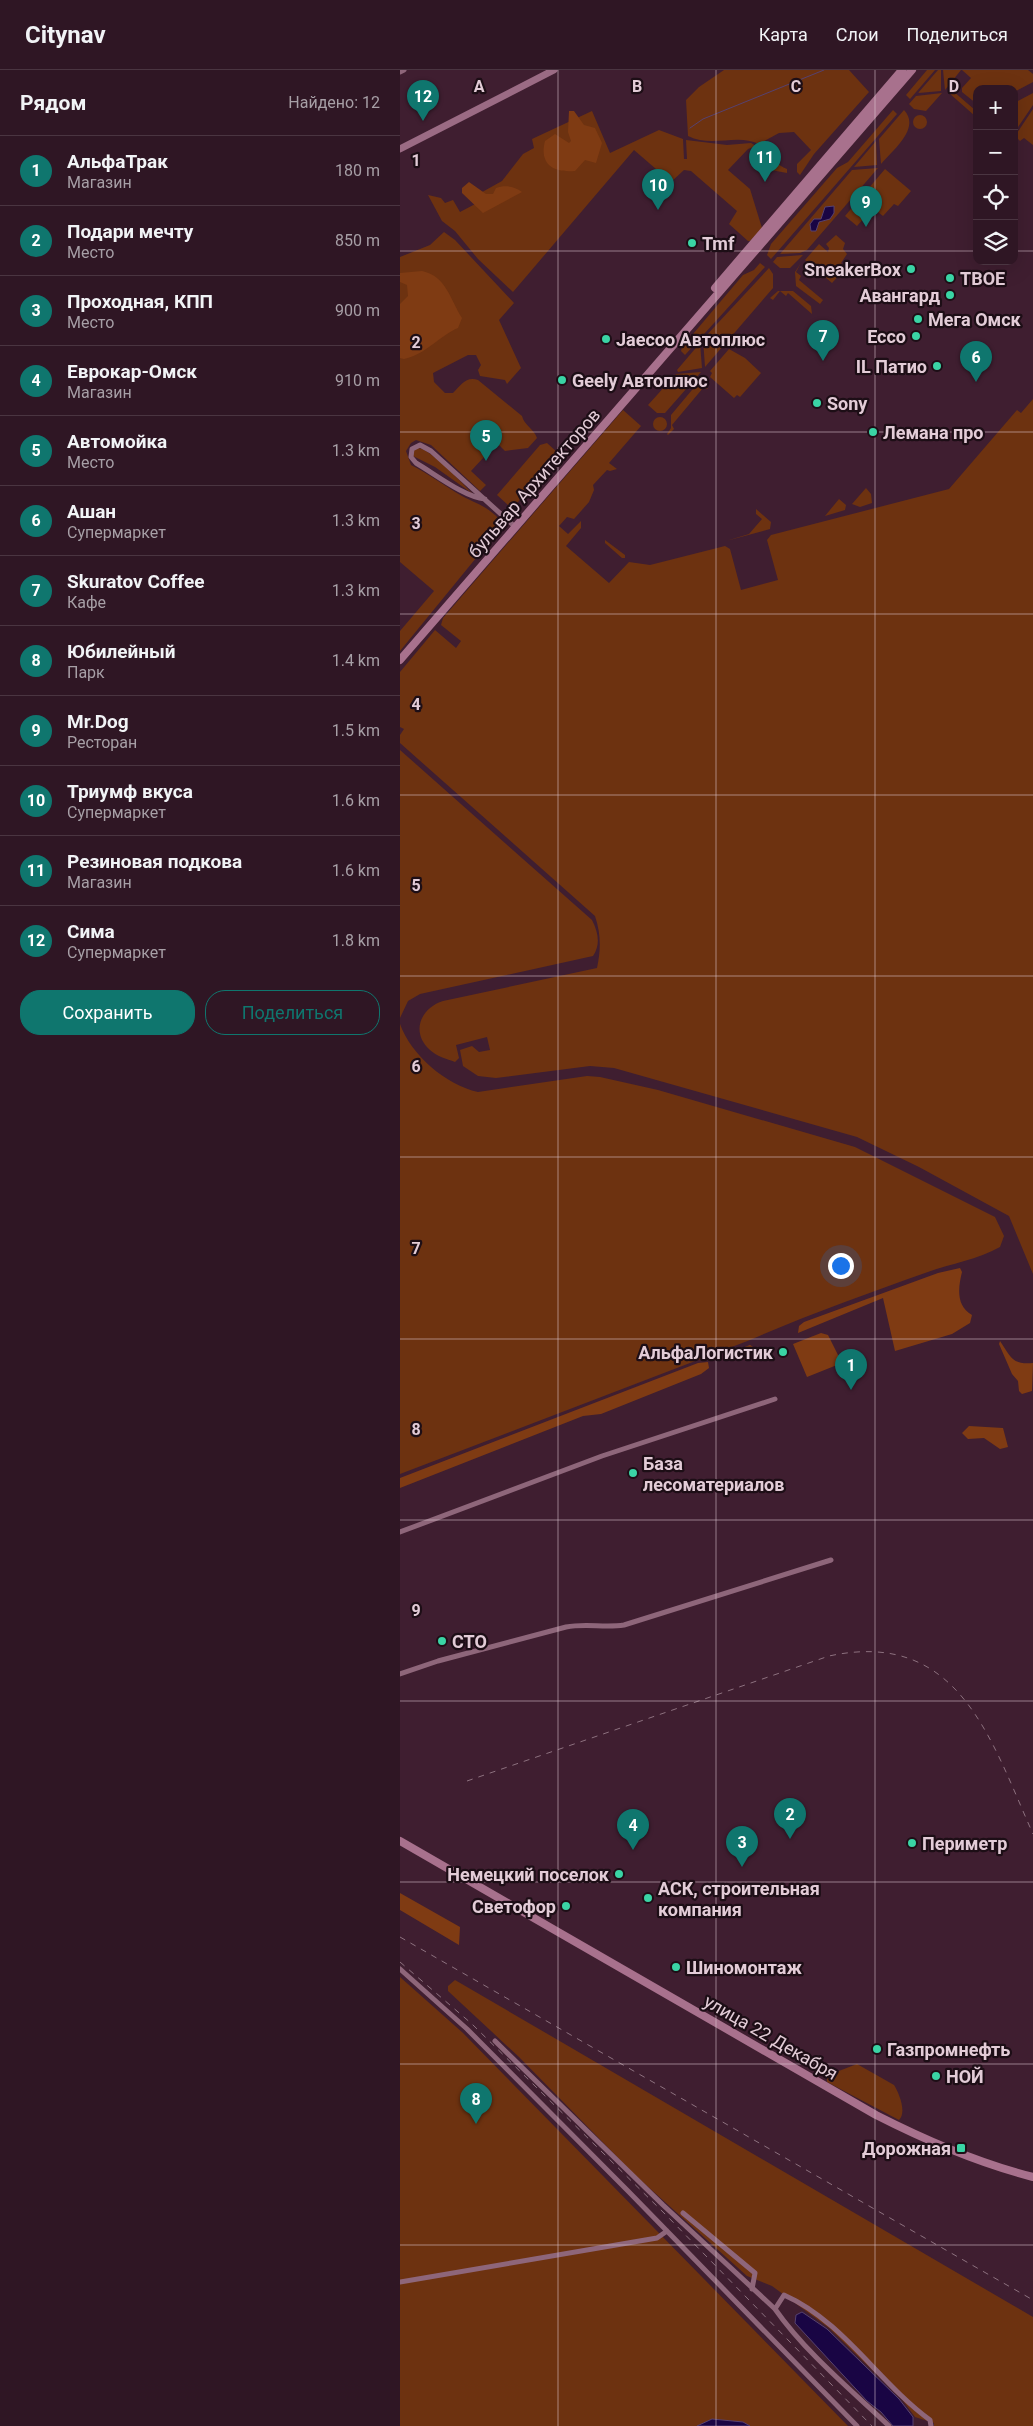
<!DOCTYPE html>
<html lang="ru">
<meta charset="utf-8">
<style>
body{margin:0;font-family:Roboto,sans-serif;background:#371f2c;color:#f1f3f6}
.controls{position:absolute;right:15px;top:15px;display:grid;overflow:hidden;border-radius:10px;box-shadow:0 5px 20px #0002}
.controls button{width:45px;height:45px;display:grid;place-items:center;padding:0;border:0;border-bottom:1px solid #4a3541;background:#2f1624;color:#f1f3f6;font:25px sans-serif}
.you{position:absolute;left:440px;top:1195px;width:18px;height:18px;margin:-12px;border:4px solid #fff;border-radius:50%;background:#1a73e8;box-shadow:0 0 0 8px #1a73e833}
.badge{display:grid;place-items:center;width:32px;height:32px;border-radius:50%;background:#0f766e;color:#fff;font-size:16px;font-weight:700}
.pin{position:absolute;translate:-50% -41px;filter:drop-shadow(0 1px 2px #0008)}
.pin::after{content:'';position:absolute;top:26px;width:18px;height:15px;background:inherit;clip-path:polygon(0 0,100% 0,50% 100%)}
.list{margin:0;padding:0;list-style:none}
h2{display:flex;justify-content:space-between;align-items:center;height:65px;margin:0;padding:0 20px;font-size:21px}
h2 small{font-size:16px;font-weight:400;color:#a79fa6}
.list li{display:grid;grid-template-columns:32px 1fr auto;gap:15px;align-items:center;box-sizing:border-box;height:70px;padding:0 20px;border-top:1px solid #4a3541}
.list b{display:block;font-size:19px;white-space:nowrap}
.list p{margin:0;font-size:16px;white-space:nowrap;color:#a79fa6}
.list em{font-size:16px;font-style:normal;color:#a79fa6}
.actions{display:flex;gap:10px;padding:15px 20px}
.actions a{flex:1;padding:11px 0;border:1px solid #0f766e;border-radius:20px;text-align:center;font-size:18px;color:#0f766e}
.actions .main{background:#0f766e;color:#fff}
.icon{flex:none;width:28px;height:28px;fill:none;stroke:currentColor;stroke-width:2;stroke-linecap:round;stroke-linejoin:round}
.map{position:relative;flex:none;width:633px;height:2356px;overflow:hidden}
header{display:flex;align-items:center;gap:30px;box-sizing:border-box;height:70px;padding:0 25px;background:#2f1624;border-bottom:1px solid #4a3541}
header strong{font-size:24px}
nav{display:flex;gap:28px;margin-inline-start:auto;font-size:18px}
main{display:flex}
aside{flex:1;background:#2f1624}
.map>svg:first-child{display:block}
.green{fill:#6d3210}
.forest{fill:#7f3b13}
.water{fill:#190544;stroke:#564170}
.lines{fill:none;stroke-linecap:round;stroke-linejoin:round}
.stream{stroke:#564170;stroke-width:1}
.minor{stroke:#8e667a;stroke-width:5}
.secondary{stroke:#9b6b84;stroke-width:7}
.primary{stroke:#a8718d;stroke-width:8}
.rail{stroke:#8d717f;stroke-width:1;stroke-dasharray:6 6;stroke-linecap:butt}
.grid{fill:none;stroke:#e3ccd7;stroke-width:1;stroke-opacity:0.55}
.poi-dot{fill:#3ad4a5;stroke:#1d0e16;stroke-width:2}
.labels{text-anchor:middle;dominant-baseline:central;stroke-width:4.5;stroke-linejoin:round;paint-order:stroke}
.poi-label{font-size:18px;font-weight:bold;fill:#e3ccd7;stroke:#1d0e16;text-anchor:start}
.street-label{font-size:18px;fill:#e3ccd7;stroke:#1d0e16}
.grid-label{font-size:16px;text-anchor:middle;font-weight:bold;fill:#e3ccd7;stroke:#1d0e16;stroke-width:4.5;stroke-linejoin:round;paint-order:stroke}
</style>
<header>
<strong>Citynav</strong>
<nav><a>Карта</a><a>Слои</a><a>Поделиться</a></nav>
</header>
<main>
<aside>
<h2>Рядом<small>Найдено: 12</small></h2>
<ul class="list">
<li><span class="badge">1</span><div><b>АльфаТрак</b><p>Магазин</p></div><em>180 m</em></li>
<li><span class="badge">2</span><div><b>Подари мечту</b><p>Место</p></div><em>850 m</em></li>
<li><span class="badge">3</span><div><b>Проходная, КПП</b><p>Место</p></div><em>900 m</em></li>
<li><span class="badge">4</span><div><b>Еврокар-Омск</b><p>Магазин</p></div><em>910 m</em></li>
<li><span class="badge">5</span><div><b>Автомойка</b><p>Место</p></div><em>1.3 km</em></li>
<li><span class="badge">6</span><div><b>Ашан</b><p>Супермаркет</p></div><em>1.3 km</em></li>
<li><span class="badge">7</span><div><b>Skuratov Coffee</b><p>Кафе</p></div><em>1.3 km</em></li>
<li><span class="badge">8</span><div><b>Юбилейный</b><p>Парк</p></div><em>1.4 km</em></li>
<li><span class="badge">9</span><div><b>Mr.Dog</b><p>Ресторан</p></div><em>1.5 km</em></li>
<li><span class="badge">10</span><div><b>Триумф вкуса</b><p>Супермаркет</p></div><em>1.6 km</em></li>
<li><span class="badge">11</span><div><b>Резиновая подкова</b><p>Магазин</p></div><em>1.6 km</em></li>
<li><span class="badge">12</span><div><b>Сима</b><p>Супермаркет</p></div><em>1.8 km</em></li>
</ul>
<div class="actions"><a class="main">Сохранить</a><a>Поделиться</a></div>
</aside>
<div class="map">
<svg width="633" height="2356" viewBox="0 0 633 2356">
<rect width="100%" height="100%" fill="#3f1e30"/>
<path class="green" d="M324,0H449L469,22L414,84L400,105L397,102V94L411,80L394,62L379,63L359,74C337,63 312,78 288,66L286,30L299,17Z
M527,0H535L510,29L506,25Z
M538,0H541V21L518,23Z
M543,0H561L545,20Z
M562,0H628L633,4V12L614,22V19H577V34L562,22V18L571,8Z
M553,21L575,40V46L549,23Z
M542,23L526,41L514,39L509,34L516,26Z
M633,23V35L614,63V33Z
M633,39V75L624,68L620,71L615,66Z
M493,40L497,44L371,189L367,185L371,174L437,98L448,92Z
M504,40C521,58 493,80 481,94L479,69Z
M192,41L210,83L259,60L283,69L284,89H287L286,70L327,75L351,73L356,76L348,79L328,100L350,119L362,158L350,171H348L329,154L337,141L291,101L284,100L271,112L234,80L113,222L78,189L55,161L42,151L28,125L41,128L45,133L53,130L60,142L79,132L75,126L102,111L123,84L134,78L132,69Z
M513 52a7 7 0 1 1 14 0a7 7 0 1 1-14 0Z
M476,71L477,95L454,97Z
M355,80C367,81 375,95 387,99V103L371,100L364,96C360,89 359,88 352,85Z
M478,98L407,180L400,183L380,184L452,100Z
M485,99L511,121L498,136L494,134L483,146L473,138L457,156L445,146Z
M44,162L55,170L114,233L99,250L121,298L107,314L105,310L80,306L78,300L81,295L76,285H68L33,303L34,312L45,323H53C61,315 66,306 78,310L122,346C124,355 134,359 137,368L128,378L105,381L97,373L71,401L86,415L80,421L31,375L16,370L11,373L6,381L11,395C29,404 45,416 62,426C77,434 87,436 99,449V460L94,466L0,581V561L34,521L0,492V187L30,175Z
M436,165L445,173L443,179L447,184L441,193L446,198L432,213L405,190L419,174L428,182L429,178L426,174Z
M403,185L390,198H380L373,192L377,187Z
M360,193L365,197L285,285L281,281L282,277L343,205L354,200Z
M401,193L396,202L401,206L399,210L423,230L420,234L396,216L395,202Z
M369,198L373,204V218L305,297L303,269Z
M378,221H393L411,236L412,244L388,223L386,226L380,221L373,230L370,228Z
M300,273L302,298L278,302L277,300Z
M329,279L345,288L361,303L340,327L337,325L334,328L310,307L312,303L310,301Z
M301,302L265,343H257L248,335L276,304Z
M303,313L308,319L303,318L272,355L274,359L268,365L267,364L271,358V345L297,314Z
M633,329V1204L609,1146L519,1097L457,1067L214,998L190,996L96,1008L78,1006L63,996L60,980L72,976L79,982L90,980L87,967L56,975L59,988L55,992C47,989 36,986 30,980C10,962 21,938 43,931L197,898C201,879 201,864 195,846L0,673V665L4,659L0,657V602L35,560L56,578L61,571L41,555L43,548L223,340L241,356L209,393L217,399L210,401L207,400L193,415L194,420L189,432L174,449L167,447L159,456L168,464L181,451V458L166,476L209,513L229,492L250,495L325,476L330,479L341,520L378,510L367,470L371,465L549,419L617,340L621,343Z
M253 354a7 7 0 1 1 14 0a7 7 0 1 1-14 0Z
M147,373L158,383L114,437L108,435L97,425L140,375Z
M18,378C31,379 62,413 73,424L35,397L13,386V381Z
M466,418L471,424L472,433L460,437L452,434Z
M439,429L446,435L445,440L425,446Z
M356,439L371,452L370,459L326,471L349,464L362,449L356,444Z
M205,470L225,485V488H222L205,473Z
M0,680L192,850C198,862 201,874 193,886L20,924L8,931L0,948Z
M0,954C11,985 46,1015 78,1022L187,1006L200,1007L258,1020L455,1077L595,1147L604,1166L600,1177C577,1190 549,1194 525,1203C466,1224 407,1245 350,1270L0,1404Z
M0,1907L63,1963L448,2356H0Z
M55,1910L633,2247V2356H534V2353L515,2347L501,2328L429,2258L372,2216L347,2206L235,2105L119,1987L48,1921V1916Z
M457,1994L494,2015C499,2023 507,2042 499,2050L427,2012V2008L431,2004Z"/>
<path class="forest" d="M169,41H174L184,55L195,58L202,73L196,93L185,90L175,101C153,103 139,94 145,71L155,64L169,73L171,71L168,62Z
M69,112L86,124H93L96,118C105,115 114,116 122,122L83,143L62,123V118Z
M22,201C46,206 50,229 62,248L58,258C39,266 25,285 4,289L0,288V234L8,226L7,215L0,212V203Z
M560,1198L562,1202C558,1218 556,1236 572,1245L570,1253L552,1264L495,1281L483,1228L398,1263L399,1256L404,1252L538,1203Z
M421,1263L428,1265L442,1293L407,1307L393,1274Z
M600,1271C611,1287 612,1295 633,1293L632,1321L622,1324L619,1321L618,1311L612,1304L599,1274Z
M350,1275L358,1280L344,1286L336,1283V1280Z
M308,1292L309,1298L301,1304L201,1344L183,1346L0,1418V1408L298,1293Z
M569,1356L603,1358L608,1377L600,1379L584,1368L568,1369L562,1363Z
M0,1823L60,1857L59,1875L0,1840Z"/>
<path class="water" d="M434,136V143L430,149L419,152L416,161H411L410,154L414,149H421L425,137Z
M402,2242L427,2259L499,2329L513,2347V2356H493L481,2342L467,2331L395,2253L396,2245Z
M312,2349L343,2352L350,2356H297Z"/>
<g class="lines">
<path class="stream" d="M290,58L303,49L424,0"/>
<path class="minor" d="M0,2L4,0
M85,429C64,427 35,404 16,393L11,387L12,379L20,375L31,381L113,455
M0,1462L202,1386L375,1329
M0,1604L38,1591L166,1557C186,1553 204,1558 224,1555L431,1490
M0,1899L67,1959L228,2121L457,2356
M95,1971L263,2135L375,2239C405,2282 451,2320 489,2356
M283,2143L355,2203L352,2219
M0,2212L257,2168L267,2161
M375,2239L384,2225C443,2251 479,2313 530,2350L531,2356"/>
<path class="secondary" d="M0,79L154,0"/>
<path class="primary" d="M315,218L502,0
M0,590L512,0
M0,1771L476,2045C527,2071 578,2093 633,2107"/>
<path class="rail" d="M67,1711L429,1586C559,1558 591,1670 633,1764
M0,1867L633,2230
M0,1892L72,1954L266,2145L472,2356"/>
</g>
<path class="grid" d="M158,0V2356M316,0V2356M475,0V2356M0,181H577M614,181H633M0,362H633M0,544H633M0,725H633M0,906H633M0,1087H633M0,1269H633M0,1450H633M0,1631H633M0,1812H633M0,1994H633M0,2175H633"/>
<g class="poi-dot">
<circle cx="292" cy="173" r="5"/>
<circle cx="511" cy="199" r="5"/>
<circle cx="550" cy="208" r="5"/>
<circle cx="550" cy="225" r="5"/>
<circle cx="518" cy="249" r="5"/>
<circle cx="516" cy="266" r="5"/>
<circle cx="206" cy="269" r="5"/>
<circle cx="537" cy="296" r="5"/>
<circle cx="162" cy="310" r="5"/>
<circle cx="417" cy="333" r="5"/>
<circle cx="473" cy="362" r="5"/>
<circle cx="383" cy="1282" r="5"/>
<circle cx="233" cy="1403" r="5"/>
<circle cx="42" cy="1571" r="5"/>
<circle cx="512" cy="1773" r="5"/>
<circle cx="219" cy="1804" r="5"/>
<circle cx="248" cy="1828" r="5"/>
<circle cx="166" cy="1836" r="5"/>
<circle cx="276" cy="1897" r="5"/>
<circle cx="477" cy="1979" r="5"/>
<circle cx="536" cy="2006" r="5"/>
<rect x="556" y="2073" width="10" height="10" rx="2.5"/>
</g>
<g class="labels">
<g class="poi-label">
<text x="302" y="173">Tmf</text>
<text x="501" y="199" text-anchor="end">SneakerBox</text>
<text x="560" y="208">ТВОЕ</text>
<text x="540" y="225" text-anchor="end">Авангард</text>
<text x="528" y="249">Мега Омск</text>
<text x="506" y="266" text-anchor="end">Ecco</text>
<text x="216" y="269">Jaecoo Автоплюс</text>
<text x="527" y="296" text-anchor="end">IL Патио</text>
<text x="172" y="310">Geely Автоплюс</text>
<text x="427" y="333">Sony</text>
<text x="483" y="362">Лемана про</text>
<text x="373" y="1282" text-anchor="end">АльфаЛогистик</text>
<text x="243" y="1393">База<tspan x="243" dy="21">лесоматериалов</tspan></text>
<text x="52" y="1571">СТО</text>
<text x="522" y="1773">Периметр</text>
<text x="209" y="1804" text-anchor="end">Немецкий поселок</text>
<text x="258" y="1818">АСК, строительная<tspan x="258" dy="21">компания</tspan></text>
<text x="156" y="1836" text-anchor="end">Светофор</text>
<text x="286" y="1897">Шиномонтаж</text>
<text x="487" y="1979">Газпромнефть</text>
<text x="546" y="2006">НОЙ</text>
<text x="551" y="2078" text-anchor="end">Дорожная</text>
</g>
<g class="street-label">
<text transform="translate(134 413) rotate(-49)">бульвар Архитекторов</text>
<text transform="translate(371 1967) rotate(30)">улица 22 Декабря</text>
</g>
</g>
<g class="grid-label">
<text x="79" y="22">A</text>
<text x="237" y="22">B</text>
<text x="396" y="22">C</text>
<text x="554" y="22">D</text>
<text x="16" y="96">1</text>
<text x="16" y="278">2</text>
<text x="16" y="459">3</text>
<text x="16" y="640">4</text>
<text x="16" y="821">5</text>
<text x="16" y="1002">6</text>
<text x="16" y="1184">7</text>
<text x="16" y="1365">8</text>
<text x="16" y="1546">9</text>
</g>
</svg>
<div class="controls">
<button>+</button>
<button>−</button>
<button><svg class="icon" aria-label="locate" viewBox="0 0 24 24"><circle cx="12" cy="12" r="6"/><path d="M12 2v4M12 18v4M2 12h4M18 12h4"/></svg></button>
<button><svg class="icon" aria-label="layers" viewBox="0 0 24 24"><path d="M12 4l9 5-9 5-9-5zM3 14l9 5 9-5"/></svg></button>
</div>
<div class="you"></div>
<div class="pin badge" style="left:451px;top:1320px">1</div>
<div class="pin badge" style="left:390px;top:1769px">2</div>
<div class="pin badge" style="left:342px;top:1797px">3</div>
<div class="pin badge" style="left:233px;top:1780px">4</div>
<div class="pin badge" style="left:86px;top:391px">5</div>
<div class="pin badge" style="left:576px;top:312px">6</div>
<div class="pin badge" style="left:423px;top:291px">7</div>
<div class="pin badge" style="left:76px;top:2054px">8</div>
<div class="pin badge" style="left:466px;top:157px">9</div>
<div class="pin badge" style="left:258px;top:140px">10</div>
<div class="pin badge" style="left:365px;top:112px">11</div>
<div class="pin badge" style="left:23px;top:51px">12</div>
</div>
</main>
